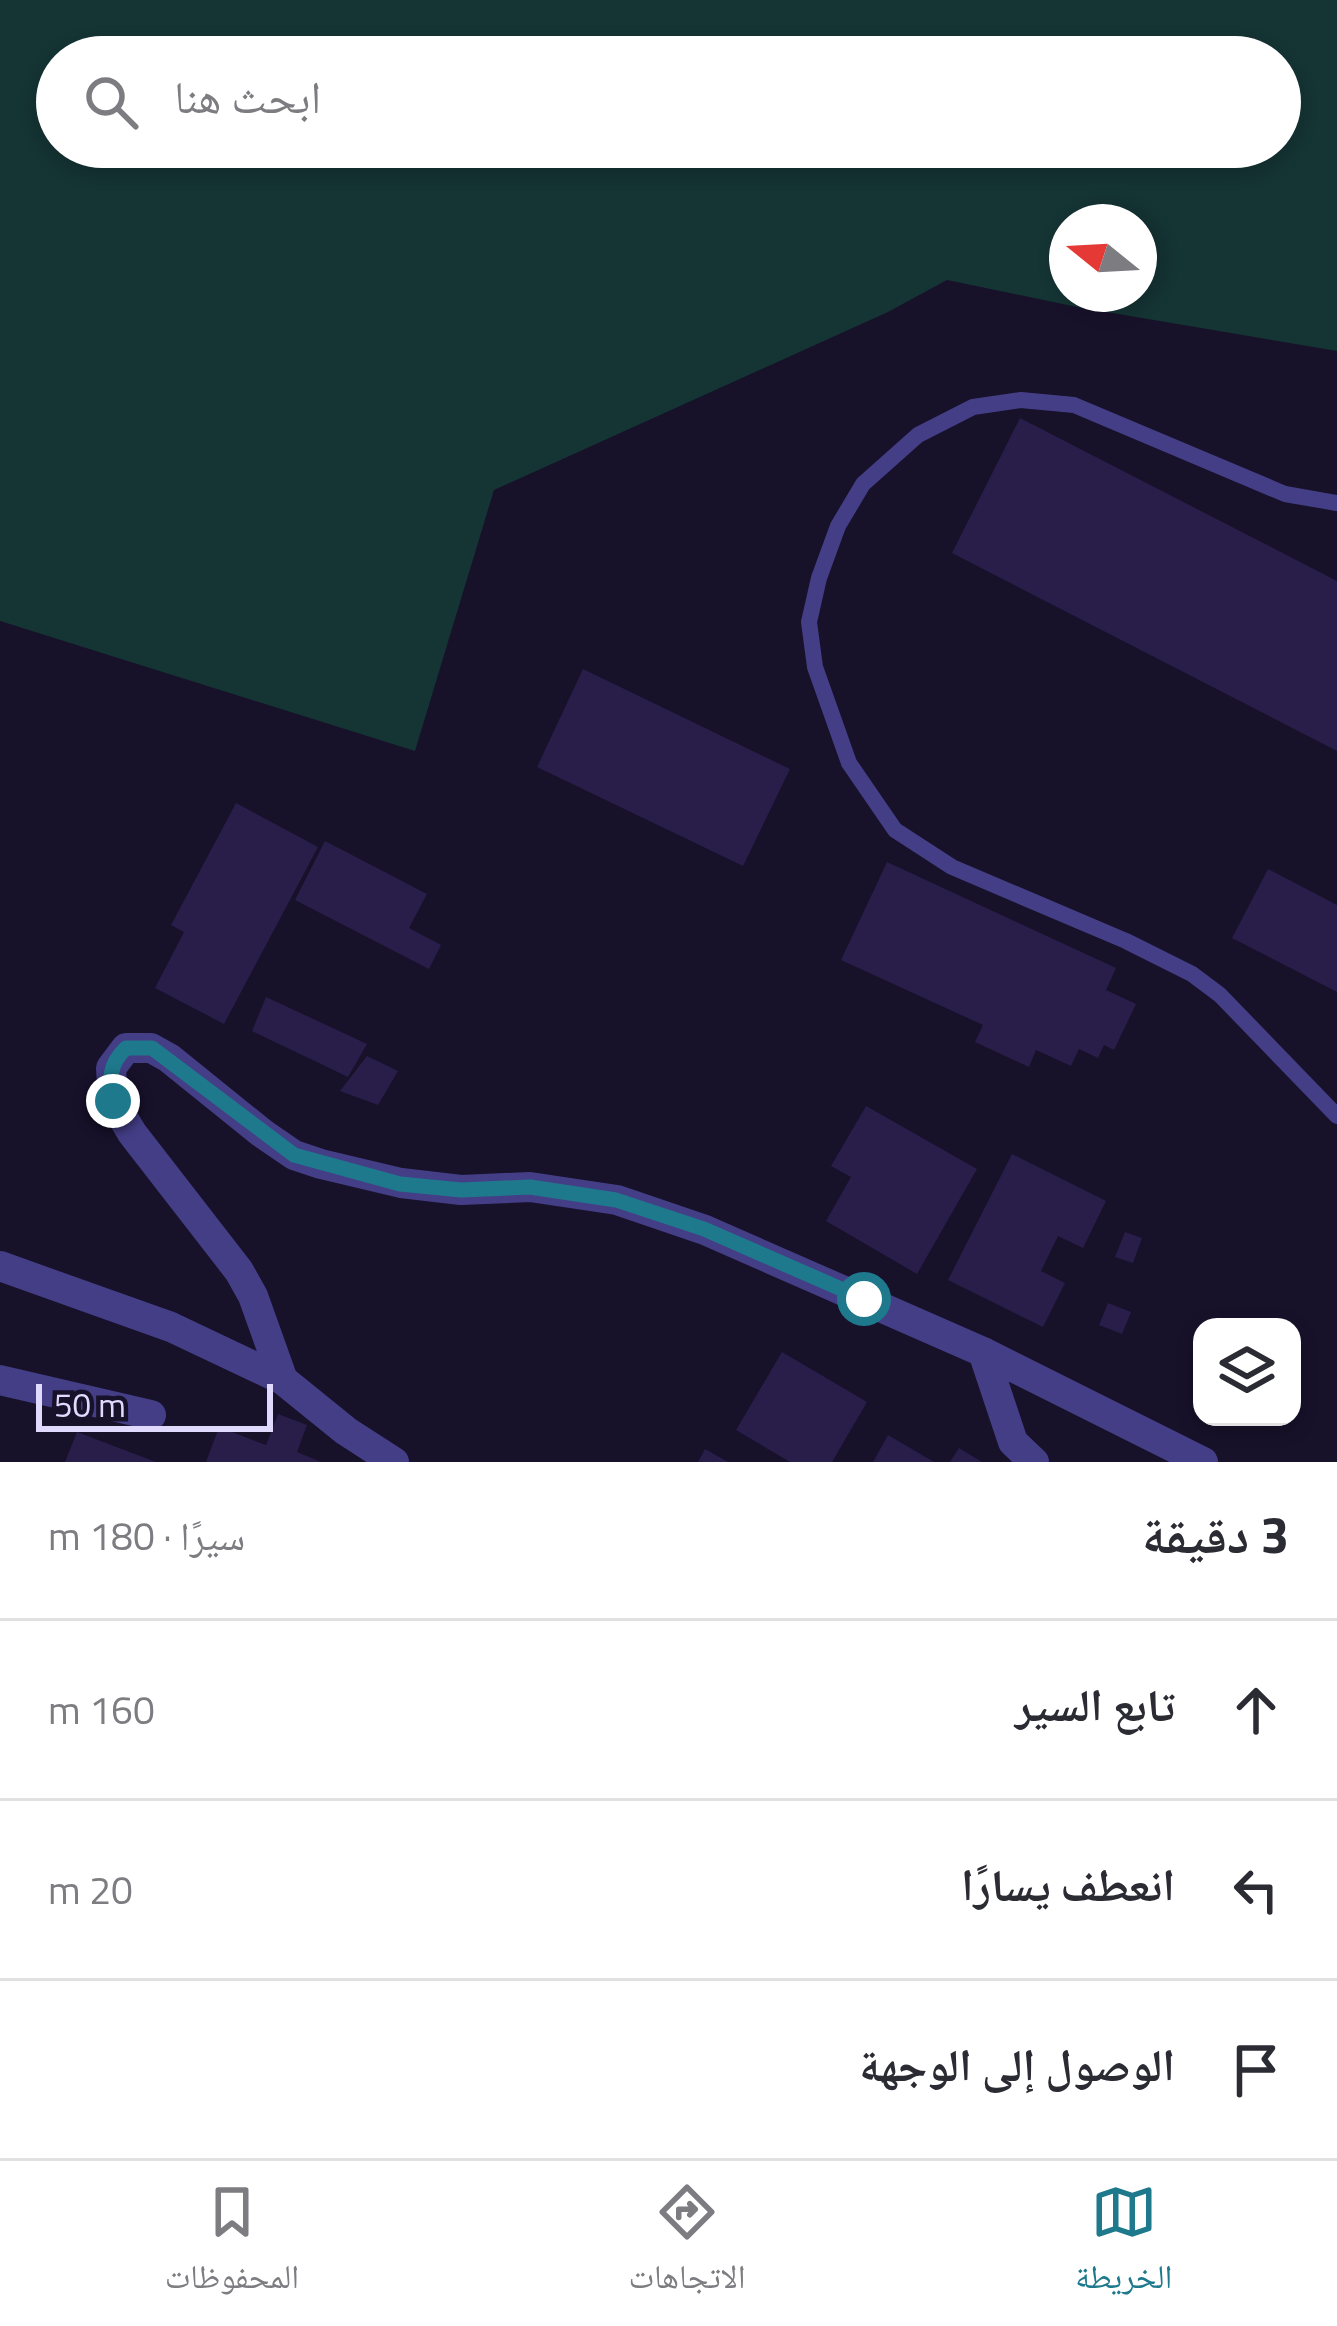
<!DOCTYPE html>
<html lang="ar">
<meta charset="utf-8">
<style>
body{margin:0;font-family:"Titillium Web","Noto Naskh Arabic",sans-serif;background:#f7f7f7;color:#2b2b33;direction:rtl}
.controls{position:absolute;right:36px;bottom:36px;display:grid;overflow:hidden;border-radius:24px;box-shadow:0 6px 18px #0003}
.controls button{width:108px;height:108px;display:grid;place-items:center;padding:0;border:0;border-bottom:3px solid #e1e1e2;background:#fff;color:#2b2b33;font:60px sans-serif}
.compass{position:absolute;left:1049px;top:204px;width:108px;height:108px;border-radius:50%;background:#fff;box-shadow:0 6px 18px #0003;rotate:288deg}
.scale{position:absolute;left:36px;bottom:30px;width:237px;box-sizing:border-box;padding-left:12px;border:6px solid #e0dbfe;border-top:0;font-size:33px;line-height:42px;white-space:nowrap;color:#e0dbfe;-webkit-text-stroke:9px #17112a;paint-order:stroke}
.stop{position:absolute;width:36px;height:36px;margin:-27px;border:9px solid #1e798c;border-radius:50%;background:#fff}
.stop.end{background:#1e798c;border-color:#fff;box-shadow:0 3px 12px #0008}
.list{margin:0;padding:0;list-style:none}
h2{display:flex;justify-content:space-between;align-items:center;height:156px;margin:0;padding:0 48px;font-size:51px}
h2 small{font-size:39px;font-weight:400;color:#7c7c81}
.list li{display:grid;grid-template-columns:78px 1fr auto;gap:36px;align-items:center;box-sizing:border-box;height:180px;padding:0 48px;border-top:3px solid #e1e1e2}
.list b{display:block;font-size:45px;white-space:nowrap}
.list em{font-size:39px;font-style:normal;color:#7c7c81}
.icon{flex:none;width:66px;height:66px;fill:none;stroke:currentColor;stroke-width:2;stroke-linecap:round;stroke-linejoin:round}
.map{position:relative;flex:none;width:1337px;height:1462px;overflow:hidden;direction:ltr}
.search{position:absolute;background:#fff;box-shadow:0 6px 18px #0003;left:36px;right:36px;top:36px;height:132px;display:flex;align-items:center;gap:30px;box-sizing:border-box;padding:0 42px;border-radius:66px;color:#7c7c81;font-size:45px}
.sheet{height:696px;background:#fff}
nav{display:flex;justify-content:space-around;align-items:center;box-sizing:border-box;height:168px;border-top:3px solid #e1e1e2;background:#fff;font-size:33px;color:#7c7c81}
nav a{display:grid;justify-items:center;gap:6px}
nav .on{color:#1e798c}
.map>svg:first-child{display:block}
.green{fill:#153434;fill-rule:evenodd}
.building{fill:#291e4a}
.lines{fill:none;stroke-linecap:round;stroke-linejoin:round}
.service{stroke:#443e87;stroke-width:16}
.minor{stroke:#443e87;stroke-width:30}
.tertiary{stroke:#443e87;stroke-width:30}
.route{stroke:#1e798c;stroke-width:15}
</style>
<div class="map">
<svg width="1337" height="1462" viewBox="0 0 1337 1462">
<rect width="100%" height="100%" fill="#17112a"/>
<path class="green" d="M0,0H1337V351L1077,307L947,280L888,312L494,490L415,751L0,621ZM57,57H1280V147H57ZM1067,222H1139V294H1067Z"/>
<path class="building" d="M1020,418L1337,581V751L952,553Z
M583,669L790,769L743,866L537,767Z
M236,803L318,847L224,1024L155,988L184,932L171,925Z
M325,841L427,894L409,928L441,945L429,969L295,900Z
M887,862L1116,968L1106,990L1136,1004L1114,1050L1104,1045L1098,1058L1079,1049L1071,1066L1036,1050L1029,1067L975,1042L983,1025L841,960Z
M1268,869L1337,905V992L1232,938Z
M266,997L367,1044L348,1077L252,1031Z
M367,1056L398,1071L378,1105L340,1091Z
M866,1106L977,1169L917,1274L826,1221L851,1177L831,1166Z
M1012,1154L1106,1201L1083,1248L1058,1236L1041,1271L1065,1283L1043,1327L948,1280Z
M1125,1232L1142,1238L1133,1263L1115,1257Z
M1108,1303L1131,1312L1122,1334L1099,1325Z
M782,1352L867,1402L832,1462H790L736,1430Z
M278,1414L307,1425L297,1452L321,1462H206L219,1427L266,1445Z
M77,1432L156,1462H65Z
M888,1435L934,1462H873Z
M959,1448L982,1462H950Z
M705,1449L728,1462H698Z"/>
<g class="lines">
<path class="service" d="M1337,503L1285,494L1074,405L1021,400L973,407L918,435L863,484L838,526L819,578L809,622L815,667L849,763L895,830L952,867L1126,941L1192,974L1220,995L1337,1116"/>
<path class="minor" d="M0,1380L151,1415
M283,1380L253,1296L239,1271L132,1133L113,1101L111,1068L126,1048H151L169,1058L262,1133L294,1155L321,1164L401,1183L461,1190L530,1187L617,1200L705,1230L983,1352"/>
<path class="tertiary" d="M0,1266L171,1327L283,1380L346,1431L394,1462
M983,1352L1203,1462
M983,1352L1013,1442L1034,1462"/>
</g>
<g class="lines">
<path class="route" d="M113,1101C109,1079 109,1064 126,1048H152L294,1155L400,1184L461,1190L530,1187L616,1200L704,1229L864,1299"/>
</g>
</svg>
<div class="controls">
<button><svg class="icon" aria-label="layers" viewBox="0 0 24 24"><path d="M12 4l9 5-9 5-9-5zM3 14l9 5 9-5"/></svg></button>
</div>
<svg class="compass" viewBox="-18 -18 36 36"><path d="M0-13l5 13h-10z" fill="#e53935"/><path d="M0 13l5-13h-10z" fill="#7c7c81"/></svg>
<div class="scale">50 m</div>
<div class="stop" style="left:864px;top:1299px"></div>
<div class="stop end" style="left:113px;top:1101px"></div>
<div class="search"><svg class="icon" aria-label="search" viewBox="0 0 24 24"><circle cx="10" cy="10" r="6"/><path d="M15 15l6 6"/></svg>ابحث هنا</div>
</div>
<section class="sheet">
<h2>3 دقيقة<small>سيرًا · 180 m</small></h2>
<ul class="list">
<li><svg class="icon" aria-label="ahead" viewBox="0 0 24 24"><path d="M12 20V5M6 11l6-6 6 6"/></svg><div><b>تابع السير</b></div><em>160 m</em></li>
<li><svg class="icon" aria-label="left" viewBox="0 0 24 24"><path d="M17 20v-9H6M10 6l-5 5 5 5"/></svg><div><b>انعطف يسارًا</b></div><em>20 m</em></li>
<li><svg class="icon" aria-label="arrive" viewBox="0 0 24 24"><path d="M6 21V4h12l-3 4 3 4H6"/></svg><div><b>الوصول إلى الوجهة</b></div></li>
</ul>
</section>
<nav>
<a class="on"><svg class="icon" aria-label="map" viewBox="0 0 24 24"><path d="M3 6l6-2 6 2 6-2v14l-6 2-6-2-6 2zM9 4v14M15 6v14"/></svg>الخريطة</a>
<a><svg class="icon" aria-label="directions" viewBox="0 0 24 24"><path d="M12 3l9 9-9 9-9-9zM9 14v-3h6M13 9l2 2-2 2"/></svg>الاتجاهات</a>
<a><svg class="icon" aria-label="saved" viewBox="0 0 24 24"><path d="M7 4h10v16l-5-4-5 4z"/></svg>المحفوظات</a>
</nav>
